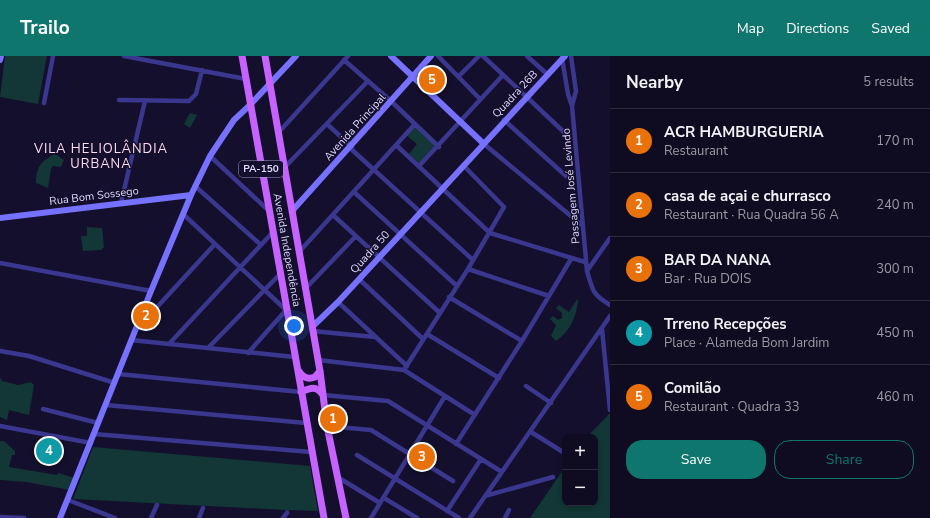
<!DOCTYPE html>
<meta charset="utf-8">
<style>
body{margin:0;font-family:"Nunito Sans",sans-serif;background:#18142a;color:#f1f3f6}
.controls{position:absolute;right:12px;bottom:12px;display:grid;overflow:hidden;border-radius:8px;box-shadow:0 2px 6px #0003}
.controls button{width:36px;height:36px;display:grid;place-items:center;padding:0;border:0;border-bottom:1px solid #2f2b3f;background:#0f0b21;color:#f1f3f6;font:20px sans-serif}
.you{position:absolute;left:294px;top:270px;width:14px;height:14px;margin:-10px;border:3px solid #fff;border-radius:50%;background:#1a73e8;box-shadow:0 0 0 6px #1a73e833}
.badge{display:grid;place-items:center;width:26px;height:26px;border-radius:50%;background:#0f766e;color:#fff;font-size:13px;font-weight:700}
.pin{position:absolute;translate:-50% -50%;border:2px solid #fff;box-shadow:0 1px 4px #0006}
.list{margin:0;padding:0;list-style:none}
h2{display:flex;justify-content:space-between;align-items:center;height:52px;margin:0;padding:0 16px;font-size:17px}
h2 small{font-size:13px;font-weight:400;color:#9b9ba5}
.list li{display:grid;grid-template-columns:26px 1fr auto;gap:12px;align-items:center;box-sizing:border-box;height:64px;padding:0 16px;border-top:1px solid #2f2b3f}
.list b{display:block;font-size:15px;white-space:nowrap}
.list p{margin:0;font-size:13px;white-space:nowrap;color:#9b9ba5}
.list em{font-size:13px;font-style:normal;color:#9b9ba5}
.actions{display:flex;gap:8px;padding:12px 16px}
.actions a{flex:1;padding:9px 0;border:1px solid #0f766e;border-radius:16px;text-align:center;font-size:14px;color:#0f766e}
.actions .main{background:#0f766e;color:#fff}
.map{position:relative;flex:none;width:610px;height:462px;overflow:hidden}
header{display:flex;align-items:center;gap:24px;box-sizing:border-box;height:56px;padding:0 20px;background:#0f766e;color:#fff}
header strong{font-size:19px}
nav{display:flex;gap:22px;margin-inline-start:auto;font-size:14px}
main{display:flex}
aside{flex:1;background:#0f0b21}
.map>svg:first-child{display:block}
.green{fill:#123736}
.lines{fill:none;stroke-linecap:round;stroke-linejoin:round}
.street{stroke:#3b378f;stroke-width:4.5}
.secondary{stroke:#7672ff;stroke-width:6}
.primary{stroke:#c662ff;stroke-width:7}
.labels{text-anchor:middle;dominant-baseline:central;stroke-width:3;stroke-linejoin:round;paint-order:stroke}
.shield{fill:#140f2c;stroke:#a29ec0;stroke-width:1}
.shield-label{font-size:10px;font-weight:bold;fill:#dfdbff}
.street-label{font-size:11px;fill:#dfdbff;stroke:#140f2c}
.quarter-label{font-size:13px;letter-spacing:1px;fill:#ffddf2;stroke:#140f2c}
</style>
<header>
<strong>Trailo</strong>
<nav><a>Map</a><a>Directions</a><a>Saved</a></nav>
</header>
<main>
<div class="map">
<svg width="610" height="462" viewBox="0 0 610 462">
<rect width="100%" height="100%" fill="#140f2c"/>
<path class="green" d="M5,0H47L38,48L0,41Z
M190,57L197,59L190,72L184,68Z
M414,70L437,89L419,107L409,98L417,88L406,79Z
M55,98L64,104L61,111L53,110L51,113L48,132L36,127C36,111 41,105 55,98Z
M87,171L102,172L104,191L101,194L83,195L81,180H87Z
M578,242C578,258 570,276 556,285L551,280L556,269L550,263L553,260L558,264L562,262V257L556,252L559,249L569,256Z
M0,321L2,325L18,329L31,326L34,329L29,359L9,354L7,364L0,361Z
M610,357V462H530L565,411V447H595V381H587Z
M0,385H4L15,395V399H12L9,411L57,419L58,417L75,422L70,434L26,426L0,424Z
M93,391L310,410L318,455L290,454L288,457L285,454L268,453L73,443Z"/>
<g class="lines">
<path class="street" d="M124,0L246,23
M438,0L480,43
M483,0L566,78
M527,0L547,18
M571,0L576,35L572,50
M562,2L568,38L572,50L587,215C593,235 592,238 610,249
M344,4L392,46L439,91
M459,20L479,0
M119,44L189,45L196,38L202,14
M44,47L53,0
M504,64L566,120
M327,68L352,91
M279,76L348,0
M484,88L583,170
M396,89L490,177L585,206L587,210
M350,92L473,204
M210,100L269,155
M419,110L503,19
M284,112L368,25
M195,130L260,188
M354,136L457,230
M121,147L145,45
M183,158L286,254L248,297
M333,159L440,257
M299,196L415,68
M0,207L151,235
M468,213L549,240
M587,215L610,182
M359,223L423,283
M305,233L356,180
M449,241L522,285
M338,246L407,310
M602,273L610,354
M136,274L215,188
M312,275L375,281
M427,278L499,322
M131,284L294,301
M169,288L273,176
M208,292L280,218
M0,295L29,300L115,327
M318,304L404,314L475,359
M404,314L468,213L504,151L463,109
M118,318L301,336
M526,330L551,347
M323,339L388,345L502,416
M106,349L306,367
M43,353L98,367
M0,370L91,387
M327,370L371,374L453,425
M531,376L563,396
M94,378L311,396
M456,388L522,285L571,203
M357,399L459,462
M339,422L380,447
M485,440L553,421
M384,442L417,462
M68,444L115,462
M447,455L481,403
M0,461L24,462
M151,462L157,449
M199,462L203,452
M283,462L287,457
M371,462L445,340
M470,462L610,260
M505,462L509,454"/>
<path class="secondary" d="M391,0L484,88
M0,4L1,0
M292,155L431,0
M0,162L191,139
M312,271L338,246L565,0
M60,462L151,235L191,139L210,100L234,64L250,49L296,0"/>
<path class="primary" d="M242,0L324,462
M265,0L320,315L327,370L346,462
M298,314C302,321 307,324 315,321L320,315
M301,336C310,332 316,329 323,339"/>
</g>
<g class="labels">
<rect class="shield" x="239" y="105" width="44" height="16" rx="3"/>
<g class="shield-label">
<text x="261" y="113">PA-150</text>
</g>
<g class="street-label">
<text transform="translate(515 38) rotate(-47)">Quadra 26B</text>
<text transform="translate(355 71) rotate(-48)">Avenida Principal</text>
<text transform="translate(571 130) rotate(-95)">Passagem José Levindo</text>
<text transform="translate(94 140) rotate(-7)">Rua Bom Sossego</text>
<text transform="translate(287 194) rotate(80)">Avenida Independência</text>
<text transform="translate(370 196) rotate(-48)">Quadra 50</text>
</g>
<g class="quarter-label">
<text x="101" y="93">VILA HELIOLÂNDIA<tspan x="101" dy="15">URBANA</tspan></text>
</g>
</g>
</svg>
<div class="controls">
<button>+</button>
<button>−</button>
</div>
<div class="you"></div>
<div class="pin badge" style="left:333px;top:363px;background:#e8710a">1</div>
<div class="pin badge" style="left:146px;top:260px;background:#e8710a">2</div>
<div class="pin badge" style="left:422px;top:401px;background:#e8710a">3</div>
<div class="pin badge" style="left:49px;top:395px;background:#0f9aa8">4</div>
<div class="pin badge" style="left:432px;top:24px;background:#e8710a">5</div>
</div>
<aside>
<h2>Nearby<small>5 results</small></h2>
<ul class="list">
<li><span class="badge" style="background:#e8710a">1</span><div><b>ACR HAMBURGUERIA</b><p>Restaurant</p></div><em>170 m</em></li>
<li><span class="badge" style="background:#e8710a">2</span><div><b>casa de açai e churrasco</b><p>Restaurant · Rua Quadra 56 A</p></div><em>240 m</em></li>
<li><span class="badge" style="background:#e8710a">3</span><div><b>BAR DA NANA</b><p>Bar · Rua DOIS</p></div><em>300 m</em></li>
<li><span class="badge" style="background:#0f9aa8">4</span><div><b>Trreno Recepções</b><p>Place · Alameda Bom Jardim</p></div><em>450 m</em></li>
<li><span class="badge" style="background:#e8710a">5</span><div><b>Comilão</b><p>Restaurant · Quadra 33</p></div><em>460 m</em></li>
</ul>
<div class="actions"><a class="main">Save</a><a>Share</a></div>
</aside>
</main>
